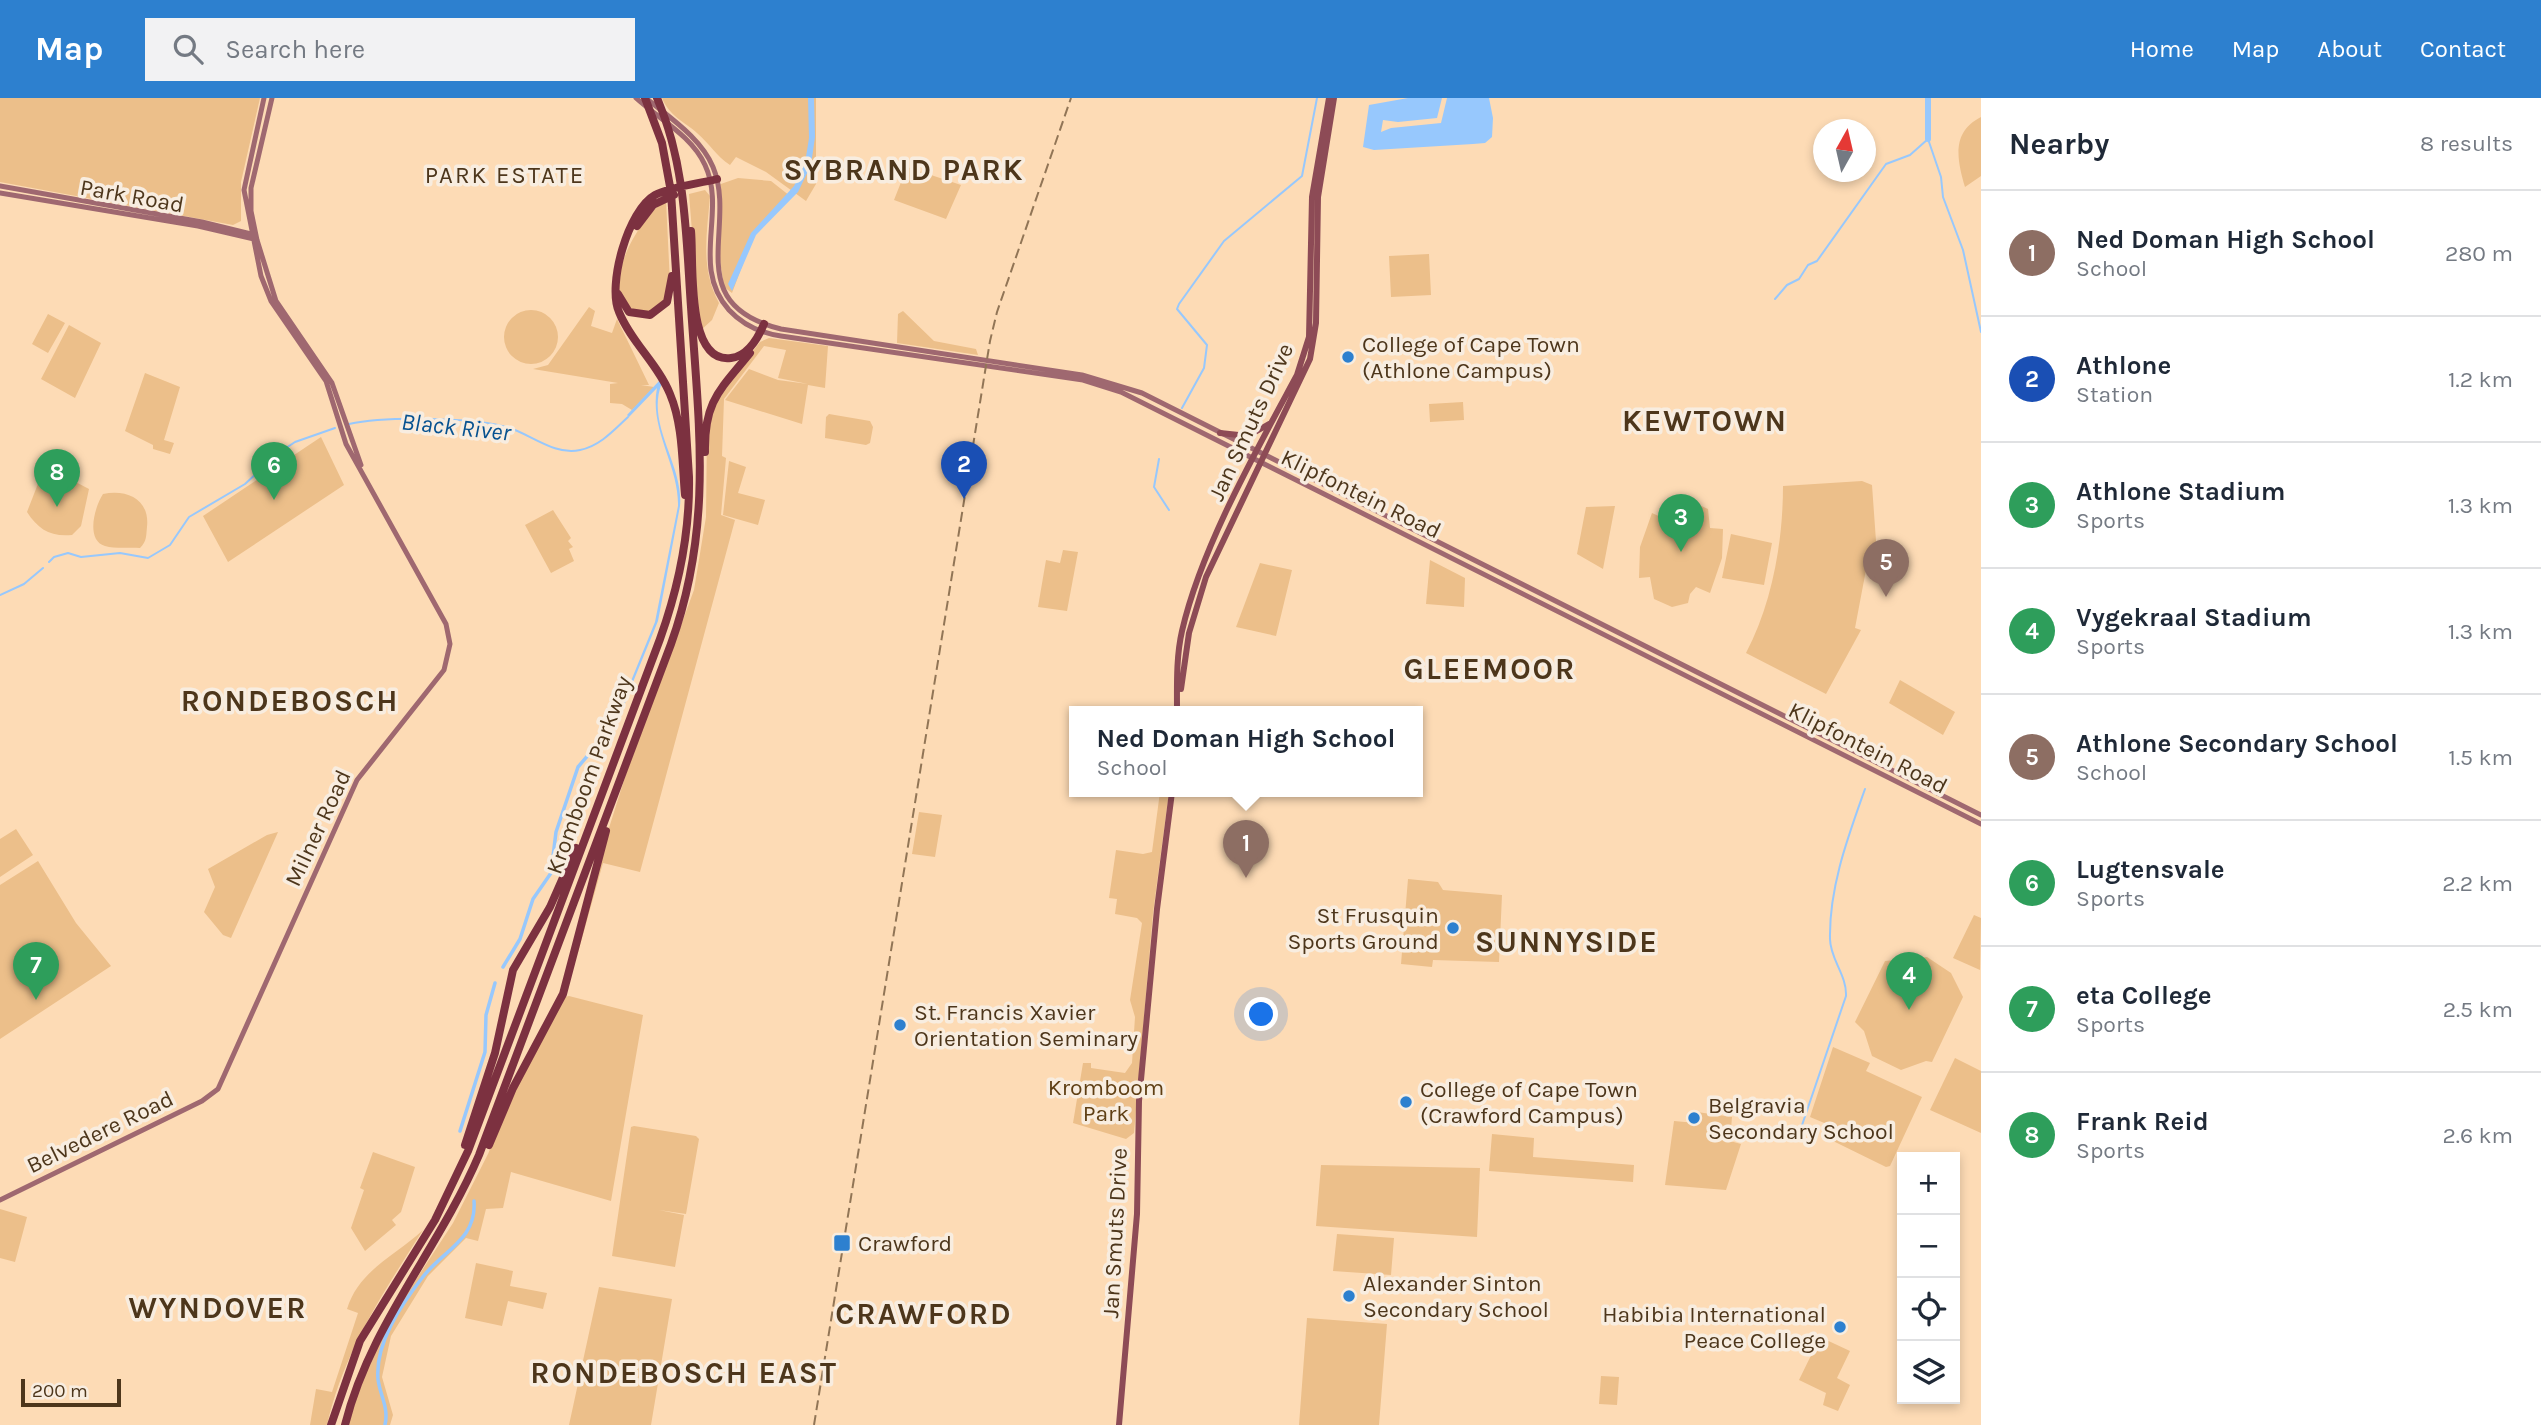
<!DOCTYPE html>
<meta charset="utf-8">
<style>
body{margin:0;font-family:Karla,sans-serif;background:#f2f2f3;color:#1f2937}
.controls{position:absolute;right:21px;bottom:21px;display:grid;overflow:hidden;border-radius:0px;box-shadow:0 4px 10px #0003}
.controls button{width:63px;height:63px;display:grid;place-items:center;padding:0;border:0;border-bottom:2px solid #e0e1e3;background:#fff;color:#1f2937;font:35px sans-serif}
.compass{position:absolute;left:1813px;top:21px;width:63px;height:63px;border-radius:50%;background:#fff;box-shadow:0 4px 10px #0003;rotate:8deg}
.scale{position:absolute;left:21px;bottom:18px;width:100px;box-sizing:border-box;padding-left:7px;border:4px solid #4d361b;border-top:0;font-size:19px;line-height:24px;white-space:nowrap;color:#4d361b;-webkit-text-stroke:5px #f8ede0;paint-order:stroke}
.you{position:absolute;left:1262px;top:917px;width:24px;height:24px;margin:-18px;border:5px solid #fff;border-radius:50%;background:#1a73e8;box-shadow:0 0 0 10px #1a73e833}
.badge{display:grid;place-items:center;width:46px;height:46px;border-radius:50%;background:#2d80cf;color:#fff;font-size:23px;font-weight:700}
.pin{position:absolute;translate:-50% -58px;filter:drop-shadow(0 2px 4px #0008)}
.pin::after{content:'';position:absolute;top:37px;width:24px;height:21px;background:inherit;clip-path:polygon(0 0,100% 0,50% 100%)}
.popup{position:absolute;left:1069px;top:608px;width:354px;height:91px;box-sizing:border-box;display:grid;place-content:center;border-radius:0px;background:#fff;filter:drop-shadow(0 2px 5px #0005);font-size:23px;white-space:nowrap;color:#747a83}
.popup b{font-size:26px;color:#1f2937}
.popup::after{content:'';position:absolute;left:50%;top:100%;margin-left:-14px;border:14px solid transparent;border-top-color:#fff}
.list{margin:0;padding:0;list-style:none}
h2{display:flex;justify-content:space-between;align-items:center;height:91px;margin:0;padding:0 28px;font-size:30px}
h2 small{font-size:23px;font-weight:400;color:#747a83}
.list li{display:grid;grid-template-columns:46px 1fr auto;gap:21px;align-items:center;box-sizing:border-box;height:126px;padding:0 28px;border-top:2px solid #e0e1e3}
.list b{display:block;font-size:26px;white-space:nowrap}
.list p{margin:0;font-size:23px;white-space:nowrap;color:#747a83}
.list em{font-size:23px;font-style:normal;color:#747a83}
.icon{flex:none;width:38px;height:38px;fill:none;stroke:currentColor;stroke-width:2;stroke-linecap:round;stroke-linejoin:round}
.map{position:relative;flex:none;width:1981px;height:1327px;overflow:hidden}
header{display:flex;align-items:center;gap:42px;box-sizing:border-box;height:98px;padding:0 35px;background:#2d80cf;color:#fff}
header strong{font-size:33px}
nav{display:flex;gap:38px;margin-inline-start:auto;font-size:24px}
.search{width:490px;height:63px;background:#f2f2f3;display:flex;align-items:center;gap:18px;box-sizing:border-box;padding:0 24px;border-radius:0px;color:#747a83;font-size:26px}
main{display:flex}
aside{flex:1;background:#fff}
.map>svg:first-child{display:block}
.green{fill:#ecbf8a}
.water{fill:#97c8fd}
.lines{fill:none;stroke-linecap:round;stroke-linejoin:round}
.stream{stroke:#97c8fd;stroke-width:2}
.canal{stroke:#97c8fd;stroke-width:3.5}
.river{stroke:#97c8fd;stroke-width:6}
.secondary{stroke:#9f6870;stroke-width:5}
.primary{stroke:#8d4b56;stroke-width:6}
.highway{stroke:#7c3140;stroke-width:8}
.rail{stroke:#917556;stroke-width:2;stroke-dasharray:10 5;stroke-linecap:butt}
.poi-dot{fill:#2d80cf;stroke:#f8ede0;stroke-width:2.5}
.labels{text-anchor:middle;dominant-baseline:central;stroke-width:7;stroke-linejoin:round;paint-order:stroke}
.street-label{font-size:23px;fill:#4d361b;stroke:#f8ede0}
.poi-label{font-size:23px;fill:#4d361b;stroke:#f8ede0;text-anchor:start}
.park-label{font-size:23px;fill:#5f3f14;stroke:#f8ede0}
.neighbourhood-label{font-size:24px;letter-spacing:2px;fill:#4d361b;stroke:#f8ede0}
.water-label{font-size:24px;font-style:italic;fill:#075290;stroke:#f8ede0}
.district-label{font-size:30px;font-weight:bold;letter-spacing:2px;fill:#4d361b;stroke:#f8ede0}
</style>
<header>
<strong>Map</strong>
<div class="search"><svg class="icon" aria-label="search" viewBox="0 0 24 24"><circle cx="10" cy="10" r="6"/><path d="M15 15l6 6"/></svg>Search here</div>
<nav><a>Home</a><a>Map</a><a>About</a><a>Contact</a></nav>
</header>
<main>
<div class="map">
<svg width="1981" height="1327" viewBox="0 0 1981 1327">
<rect width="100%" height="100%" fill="#fddbb5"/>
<path class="green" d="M0,0H260L241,84V123L233,127L0,84Z
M662,0H816V86L806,103L766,74L736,59L730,67C716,58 710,46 697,35C684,23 670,19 662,0Z
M1981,19V78L1965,89C1957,62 1951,34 1981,19Z
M907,69L961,87L946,121L894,102Z
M738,80L771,83L790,98L755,134L732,195L724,189L720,163L718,87Z
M705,92L710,98C707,136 700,170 719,205L712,222L700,233L689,96Z
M666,102L670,185L664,204L652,215L632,213C628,208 621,201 620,195C613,166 643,117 666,102Z
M1429,156L1431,197L1391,199L1389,158Z
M589,209L595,213L591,228L612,235L617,221L649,287H641L654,289L632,312L622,306L610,305V286L618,285L533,271L548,267Z
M504 239a27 27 0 1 1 54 0a27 27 0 1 1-54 0Z
M903,213L934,243L976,251L978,257L897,245L898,216Z
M48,216L65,225L48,255L32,246Z
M69,227L101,245L75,300L41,281Z
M769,240L828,248L825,290L808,287L802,326L725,302L749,271L778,282L808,286L778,280L786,252L764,248L724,301L722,358L726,360L721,417L735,422L640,774L603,765L577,858L597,768L626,676L694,492L706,419L707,331L717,299L760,244Z
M145,275L180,289L164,342L174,345L170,356L153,351V347L125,333Z
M1463,304L1464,322L1430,324L1429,306Z
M829,316L870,323L873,329L870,345L866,347L825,340L826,319Z
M321,339L344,387L228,464L203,418Z
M729,363L746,369L738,395L765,402L758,427L723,417Z
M41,378L68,380L89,391L81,428L72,437C50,439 38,431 27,414Z
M1862,383L1872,387L1877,457L1869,456L1855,530L1861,532L1826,596L1746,555C1772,506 1783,444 1783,388Z
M103,396C128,391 150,402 147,429C146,438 147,443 140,450C130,449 115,451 105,448C85,442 95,408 103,396Z
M1686,401L1708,411L1710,430L1723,431L1722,460L1710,495L1696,489L1690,496L1688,505L1672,509L1654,501L1650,479L1639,480L1640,449L1652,415L1663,420L1666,418L1664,412H1669L1671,403Z
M1615,408L1603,471L1577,456L1586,409Z
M553,412L571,440L568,443L573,449L569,451L574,463L551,475L525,427Z
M1731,436L1772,445L1764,487L1722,480Z
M1063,452L1078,454L1067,513L1038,509L1046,462L1060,465Z
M1430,462L1465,480L1464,509L1426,506Z
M1260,465L1292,472L1276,538L1236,529Z
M1900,582L1955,614L1943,637L1889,605Z
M1160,694H1169L1153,815L1134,1035L1126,1041L1073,1025L1083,965H1091V970L1125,975L1132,965L1135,919L1130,902L1142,825L1137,820L1115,816L1117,801L1109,800L1116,752L1143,756L1152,754Z
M919,714L942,717L935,759L912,756Z
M16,731L33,757L0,779V741Z
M278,734L231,840L223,837L204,814L215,789L208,771L267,737Z
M38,763L76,825L111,868L0,941V787Z
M1408,781L1438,784L1443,792L1502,797L1499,864L1433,862L1432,869L1401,866Z
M1974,817L1981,820L1980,872L1953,860Z
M1927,859L1951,875L1963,899L1932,964L1926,963L1901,972L1872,958L1864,933L1855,924L1885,863Z
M569,898L643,917L611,1103L511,1074L503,1110L486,1111L478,1143L466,1140L428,1178L391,1238L382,1279L393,1317L390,1327H348L363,1278L402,1203L453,1125L488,1056L510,1003L565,899Z
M1833,949L1870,965L1866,973L1922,999L1890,1068L1886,1069L1833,1043L1825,1036L1829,1027L1810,1019Z
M1955,960L1981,973V1035L1930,1012Z
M1697,1014L1732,1019L1730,1043L1741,1046L1726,1092L1665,1087L1674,1023L1696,1025Z
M634,1028L696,1038L699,1041L686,1116L659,1112L684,1117L675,1169L612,1158L631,1029Z
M1492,1036L1534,1040L1533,1059L1634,1067L1633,1084L1489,1073Z
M373,1054L415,1069L401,1114L392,1122L396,1127L365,1153L351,1130L364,1092L360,1090Z
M1321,1067L1480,1070L1477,1139L1316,1128Z
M0,1111L27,1119L15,1164L0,1160Z
M423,1132C383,1195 344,1253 327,1327H310L316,1291L332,1294L358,1215L347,1211C359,1172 395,1158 423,1132Z
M1337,1136L1394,1140L1391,1177L1333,1173Z
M476,1165L513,1173L510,1188L547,1195L543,1211L508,1203L502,1228L465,1220Z
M599,1189L672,1201L651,1327H569Z
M1307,1220L1387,1226L1379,1327H1299Z
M1820,1239L1850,1253L1837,1280L1850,1287L1838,1313L1823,1307L1826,1295L1799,1282Z
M1601,1278L1619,1279L1617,1307L1599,1306Z"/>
<path class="water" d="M808,0H814L815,39L811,67L798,94L756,137L732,193L728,186L751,135L794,88L805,65L809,40Z
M1408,0H1442L1437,20L1398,24L1383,22L1381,34L1391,30L1441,25L1447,0H1489L1493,20L1492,39L1485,45L1473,46L1374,52L1363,49L1369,7Z
M659,283L662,285C645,326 684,367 680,408L658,523L624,606L622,605L655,524L678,408C679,368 649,331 657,290L629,319L627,317Z"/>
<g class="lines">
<path class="stream" d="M1775,201L1787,187L1799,181L1808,167L1817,163L1886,66L1910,57L1928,41L1941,79L1943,99L1963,152L1981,234
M1182,310L1204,270L1207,247L1177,211L1179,206L1224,143L1302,78L1317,0
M349,326C385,318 476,319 510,330C531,337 556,358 580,352C600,348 614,332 628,319
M1159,361L1154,389L1169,412
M49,464L54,459L68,455L81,459L120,455L148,460L170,447L189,419L245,386L280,354L295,344L335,330
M0,497L24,486L43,470
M1800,1033L1846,898C1847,877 1830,861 1830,841C1829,789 1848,739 1865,691"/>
<path class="canal" d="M503,869L520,841L533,801L551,775L556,734L578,669L612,629L624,603
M460,1033L485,954L486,917L495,885
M385,1327C389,1309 380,1298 378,1281C375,1245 401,1207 422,1180C442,1153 477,1142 474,1103"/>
<path class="river" d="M1928,41V0"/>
<path class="secondary" d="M272,0L251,90V113L257,142L276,203L332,285L361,367
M636,0C659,21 692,38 705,67C727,114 690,168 729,212C743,227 760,235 781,238L1083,282L1121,294L1981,726
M646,0C670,20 701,40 713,69C738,129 679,206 781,231L1082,277L1142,295L1981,717
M0,88L202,124L251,136
M0,95L198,128L254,141
M0,1102L202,1003L218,991L357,682L444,572L450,546L446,526L346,346L326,283L271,203L261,178L244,92L264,0"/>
<path class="primary" d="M1220,335L1248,338L1269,326
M1181,591L1189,535L1206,479L1310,261L1316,225L1318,99L1334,0
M1177,614C1177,587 1176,559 1182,533C1201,450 1256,353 1297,277L1309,239L1312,99L1329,0
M1119,1327L1137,1116L1139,1003L1157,811L1172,694"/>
<path class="highway" d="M637,128L653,107L674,97
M691,133C694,163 685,266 731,260C748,258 758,240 764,226
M618,196L629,214L650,217L667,204L672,178
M705,354C704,303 720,292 750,255
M685,397C682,363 683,327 670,296C658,266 631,244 619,214C607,187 628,112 655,97C672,88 698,86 717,81
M465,1047L495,955L513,872L550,809L576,750
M489,1047L513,990L563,896L606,733
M331,1327L360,1243L435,1122L468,1053L660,541C679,488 690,436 689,379L671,94L662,45L645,0
M345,1327C370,1227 439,1151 479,1057L671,546C713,429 699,329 691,209C686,138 686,67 657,0"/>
<path class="rail" d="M814,1327L990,243L997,214L1071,0"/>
</g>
<g class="poi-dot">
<circle cx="1348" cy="259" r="7"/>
<circle cx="1453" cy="830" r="7"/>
<circle cx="900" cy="927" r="7"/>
<circle cx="1406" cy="1004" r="7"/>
<circle cx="1694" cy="1020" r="7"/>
<rect x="833" y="1136" width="18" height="18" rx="3.5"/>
<circle cx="1349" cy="1198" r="7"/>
<circle cx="1840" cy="1229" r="7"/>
</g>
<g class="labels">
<g class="street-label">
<text transform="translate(132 98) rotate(10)">Park Road</text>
<text transform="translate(1251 324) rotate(-65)">Jan Smuts Drive</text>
<text transform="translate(1361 396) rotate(26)">Klipfontein Road</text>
<text transform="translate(1868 650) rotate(27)">Klipfontein Road</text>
<text transform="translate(589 677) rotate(-70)">Kromboom Parkway</text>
<text transform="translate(318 730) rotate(-65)">Milner Road</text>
<text transform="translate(100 1034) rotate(-26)">Belvedere Road</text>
<text transform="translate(1115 1135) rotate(-87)">Jan Smuts Drive</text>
</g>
<g class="poi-label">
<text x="1362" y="246">College of Cape Town<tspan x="1362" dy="26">(Athlone Campus)</tspan></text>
<text x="1439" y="817" text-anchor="end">St Frusquin<tspan x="1439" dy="26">Sports Ground</tspan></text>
<text x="914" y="914">St. Francis Xavier<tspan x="914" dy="26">Orientation Seminary</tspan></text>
<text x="1420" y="991">College of Cape Town<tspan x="1420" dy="26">(Crawford Campus)</tspan></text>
<text x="1708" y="1007">Belgravia<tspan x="1708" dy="26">Secondary School</tspan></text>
<text x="858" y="1145">Crawford</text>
<text x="1363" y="1185">Alexander Sinton<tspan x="1363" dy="26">Secondary School</tspan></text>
<text x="1826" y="1216" text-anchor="end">Habibia International<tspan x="1826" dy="26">Peace College</tspan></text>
</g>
<g class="park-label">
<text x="1106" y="989">Kromboom<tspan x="1106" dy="26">Park</tspan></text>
</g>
<g class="neighbourhood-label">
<text x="505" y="77">PARK ESTATE</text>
</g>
<g class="water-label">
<text transform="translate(456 329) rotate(6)">Black River</text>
</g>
<g class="district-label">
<text x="904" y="72">SYBRAND PARK</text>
<text x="1705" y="323">KEWTOWN</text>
<text x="1490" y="571">GLEEMOOR</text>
<text x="290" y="603">RONDEBOSCH</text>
<text x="1567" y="844">SUNNYSIDE</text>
<text x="218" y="1210">WYNDOVER</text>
<text x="924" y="1216">CRAWFORD</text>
<text x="684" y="1275">RONDEBOSCH EAST</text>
</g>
</g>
</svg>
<div class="controls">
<button>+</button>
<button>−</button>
<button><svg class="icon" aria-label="locate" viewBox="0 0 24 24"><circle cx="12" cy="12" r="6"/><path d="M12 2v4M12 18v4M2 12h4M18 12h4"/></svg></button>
<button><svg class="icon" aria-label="layers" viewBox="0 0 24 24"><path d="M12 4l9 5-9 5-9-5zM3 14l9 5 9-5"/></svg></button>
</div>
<svg class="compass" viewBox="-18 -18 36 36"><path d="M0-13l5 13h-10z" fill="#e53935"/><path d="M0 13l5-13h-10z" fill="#747a83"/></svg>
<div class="scale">200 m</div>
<div class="you"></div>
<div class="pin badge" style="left:1246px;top:780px;background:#8d6e63">1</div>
<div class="popup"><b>Ned Doman High School</b>School</div>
<div class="pin badge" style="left:964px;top:401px;background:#1a4fb4">2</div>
<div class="pin badge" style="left:1681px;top:454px;background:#2e9e5b">3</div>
<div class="pin badge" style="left:1909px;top:912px;background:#2e9e5b">4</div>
<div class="pin badge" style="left:1886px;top:499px;background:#8d6e63">5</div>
<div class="pin badge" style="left:274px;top:402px;background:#2e9e5b">6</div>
<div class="pin badge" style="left:36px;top:902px;background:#2e9e5b">7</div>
<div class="pin badge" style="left:57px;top:409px;background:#2e9e5b">8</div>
</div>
<aside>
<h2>Nearby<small>8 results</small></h2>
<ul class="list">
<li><span class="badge" style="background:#8d6e63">1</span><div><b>Ned Doman High School</b><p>School</p></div><em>280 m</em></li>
<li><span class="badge" style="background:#1a4fb4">2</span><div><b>Athlone</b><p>Station</p></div><em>1.2 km</em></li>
<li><span class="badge" style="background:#2e9e5b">3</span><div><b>Athlone Stadium</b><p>Sports</p></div><em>1.3 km</em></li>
<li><span class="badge" style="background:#2e9e5b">4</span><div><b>Vygekraal Stadium</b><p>Sports</p></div><em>1.3 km</em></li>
<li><span class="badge" style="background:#8d6e63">5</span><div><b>Athlone Secondary School</b><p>School</p></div><em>1.5 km</em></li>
<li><span class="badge" style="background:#2e9e5b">6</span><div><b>Lugtensvale</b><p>Sports</p></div><em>2.2 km</em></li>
<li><span class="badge" style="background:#2e9e5b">7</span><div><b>eta College</b><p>Sports</p></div><em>2.5 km</em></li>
<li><span class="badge" style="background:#2e9e5b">8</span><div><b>Frank Reid</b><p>Sports</p></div><em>2.6 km</em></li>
</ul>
</aside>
</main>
